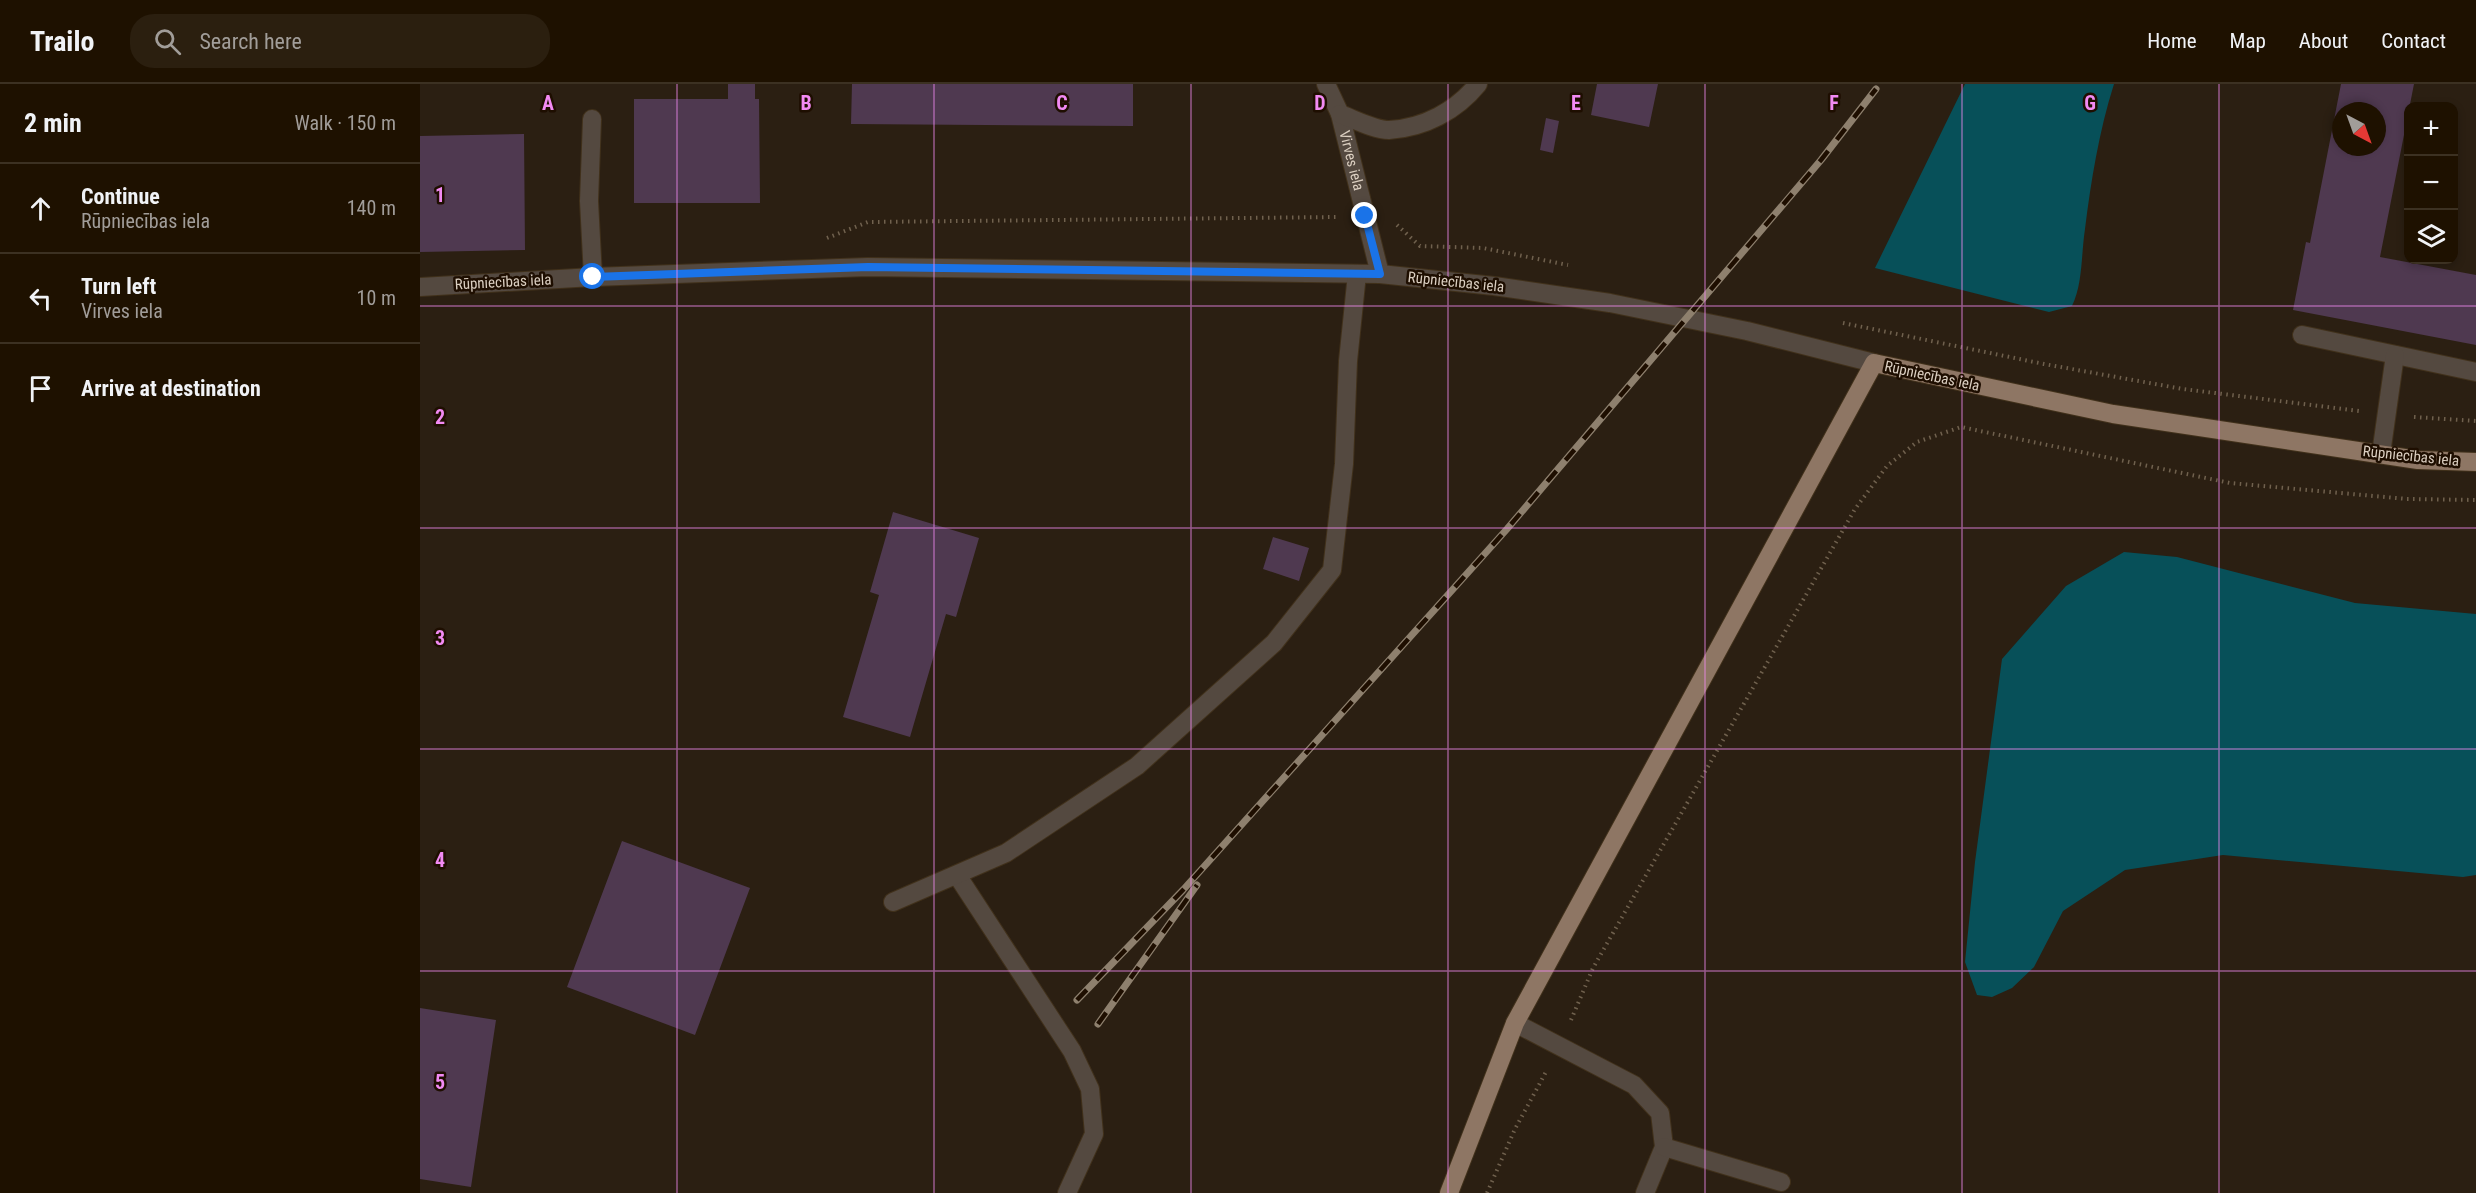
<!DOCTYPE html>
<meta charset="utf-8">
<style>
body{margin:0;font-family:"Roboto Condensed",sans-serif;background:#2b1f0f;color:#f1f3f6}
.controls{position:absolute;right:18px;top:18px;display:grid;overflow:hidden;border-radius:12px;box-shadow:0 3px 9px #0003}
.controls button{width:54px;height:54px;display:grid;place-items:center;padding:0;border:0;border-bottom:2px solid #3c3122;background:#1e1100;color:#f1f3f6;font:30px sans-serif}
.compass{position:absolute;left:1912px;top:18px;width:54px;height:54px;border-radius:50%;background:#1e1100;box-shadow:0 3px 9px #0003;rotate:139deg}
.stop{position:absolute;width:18px;height:18px;margin:-14px;border:4px solid #1a73e8;border-radius:50%;background:#fff}
.stop.end{background:#1a73e8;border-color:#fff;box-shadow:0 2px 6px #0008}
.list{margin:0;padding:0;list-style:none}
h2{display:flex;justify-content:space-between;align-items:center;height:78px;margin:0;padding:0 24px;font-size:26px}
h2 small{font-size:20px;font-weight:400;color:#a19d99}
.list li{display:grid;grid-template-columns:39px 1fr auto;gap:18px;align-items:center;box-sizing:border-box;height:90px;padding:0 24px;border-top:2px solid #3c3122}
.list b{display:block;font-size:22px;white-space:nowrap}
.list p{margin:0;font-size:20px;white-space:nowrap;color:#a19d99}
.list em{font-size:20px;font-style:normal;color:#a19d99}
.icon{flex:none;width:33px;height:33px;fill:none;stroke:currentColor;stroke-width:2;stroke-linecap:round;stroke-linejoin:round}
.map{position:relative;flex:none;width:2056px;height:1109px;overflow:hidden}
header{display:flex;align-items:center;gap:36px;box-sizing:border-box;height:84px;padding:0 30px;background:#1e1100;border-bottom:2px solid #3c3122}
header strong{font-size:28px}
nav{display:flex;gap:33px;margin-inline-start:auto;font-size:21px}
.search{width:420px;height:54px;background:#2b1f0f;display:flex;align-items:center;gap:15px;box-sizing:border-box;padding:0 21px;border-radius:24px;color:#a19d99;font-size:22px}
main{display:flex}
aside{flex:1;background:#1e1100}
.map>svg:first-child{display:block}
.industrial{fill:#2b1f12;fill-rule:evenodd}
.water{fill:#075059}
.building{fill:#4f3950;fill-rule:evenodd}
.lines{fill:none;stroke-linecap:round;stroke-linejoin:round}
.minor-casing{stroke:#41311b;stroke-width:20}
.major-casing{stroke:#41311b;stroke-width:20}
.path{stroke:#70614e;stroke-width:4;stroke-dasharray:1.5 4.5;stroke-linecap:butt}
.minor{stroke:#544940;stroke-width:18}
.major{stroke:#8e7664;stroke-width:18}
.rail-casing{stroke:#8e806e;stroke-width:7}
.rail{stroke:#1e0e00;stroke-width:4.5;stroke-dasharray:14;stroke-linecap:butt}
.route{stroke:#1a73e8;stroke-width:8}
.grid{fill:none;stroke:#f28af3;stroke-width:1.5;stroke-opacity:0.55}
.labels{text-anchor:middle;dominant-baseline:central;stroke-width:5;stroke-linejoin:round;paint-order:stroke}
.street-label{font-size:15px;fill:#dbcfc1;stroke:#1e0e00}
.grid-label{font-size:20px;text-anchor:middle;font-weight:bold;fill:#f28af3;stroke:#1e0e00;stroke-width:5;stroke-linejoin:round;paint-order:stroke}
</style>
<header>
<strong>Trailo</strong>
<div class="search"><svg class="icon" aria-label="search" viewBox="0 0 24 24"><circle cx="10" cy="10" r="6"/><path d="M15 15l6 6"/></svg>Search here</div>
<nav><a>Home</a><a>Map</a><a>About</a><a>Contact</a></nav>
</header>
<main>
<aside>
<h2>2 min<small>Walk · 150 m</small></h2>
<ul class="list">
<li><svg class="icon" aria-label="ahead" viewBox="0 0 24 24"><path d="M12 20V5M6 11l6-6 6 6"/></svg><div><b>Continue</b><p>Rūpniecības iela</p></div><em>140 m</em></li>
<li><svg class="icon" aria-label="left" viewBox="0 0 24 24"><path d="M17 20v-9H6M10 6l-5 5 5 5"/></svg><div><b>Turn left</b><p>Virves iela</p></div><em>10 m</em></li>
<li><svg class="icon" aria-label="arrive" viewBox="0 0 24 24"><path d="M6 21V4h12l-3 4 3 4H6"/></svg><div><b>Arrive at destination</b></div></li>
</ul>
</aside>
<div class="map">
<svg width="2056" height="1109" viewBox="0 0 2056 1109">
<rect width="100%" height="100%" fill="#281700"/>
<path class="industrial" d="M0,0H2056V1109H0ZM1988,22H2034V176H1988ZM1921,27H1957V63H1921Z"/>
<path class="water" d="M1545,0H1694C1679,47 1671,97 1665,145C1661,171 1663,199 1652,222L1629,228L1455,184Z
M1704,468L1757,473L1935,519L2056,530V791L2043,793L1803,771L1705,786L1643,827L1614,883L1592,904L1572,913L1557,911L1545,878L1555,778L1582,575L1646,502Z"/>
<path class="building" d="M308,0H335V15H339L340,119H214V15H308Z
M432,0H713V42L431,40Z
M1177,0H1238L1229,43L1171,31Z
M1921,0H1994L1960,173L2056,191V261L1873,226L1886,158L1890,159ZM1921,27H1957V63H1921Z
M1126,34L1139,37L1133,69L1120,66Z
M104,50L105,166L0,168V52Z
M473,428L559,454L536,533L526,530L490,653L423,633L459,511L450,508Z
M853,453L889,464L879,497L843,485Z
M202,757L330,804L275,951L147,903Z
M0,924L76,936L51,1103L0,1095Z"/>
<g class="lines">
<defs>
<g id="minor">
<path id="s1" d="M906,0L920,30L960,190"/>
<path d="M920,30C934,35 954,46 969,46C1004,44 1036,27 1058,0"/>
<path d="M172,35L169,117L173,193"/>
<path d="M0,203L173,193L448,183L960,190L1074,202L1190,219L1327,247L1454,279"/>
<path d="M1882,251L2056,288"/>
<path d="M1961,370L1975,271"/>
<path d="M537,791L652,967L670,1005L674,1050L647,1109"/>
<path d="M473,818L586,769L717,682L854,559L912,486L924,380L928,277L937,190"/>
<path d="M1095,939L1214,1001L1240,1029L1244,1063L1225,1109"/>
<path d="M1244,1063L1361,1098"/>
</g>
<path id="major" d="M1029,1109L1095,939L1454,279L1693,330L1998,376L2056,378"/>
</defs>
<use href="#minor" class="minor-casing"/>
<use href="#major" class="major-casing"/>
<path class="path" d="M977,141L1000,162L1063,164L1148,181
M407,154L448,138L916,133
M1423,239L1624,280L1763,305L1939,327
M1994,333L2056,337
M1151,936L1173,884L1435,425L1467,382L1497,358L1541,343L1810,399L1987,415L2056,416
M1067,1109L1095,1045L1127,986"/>
<use href="#minor" class="minor"/>
<use href="#major" class="major"/>
<defs>
<path id="rail" d="M657,916L763,806L1087,445L1401,76L1456,5
M678,940L777,801"/>
</defs>
<use href="#rail" class="rail-casing"/>
<use href="#rail" class="rail"/>
</g>
<g class="lines">
<path class="route" d="M173,193L448,183L960,190L945,132"/>
</g>
<path class="grid" d="M257,0V1109M514,0V1109M771,0V1109M1028,0V1109M1285,0V1109M1542,0V1109M1799,0V1109M0,222H2056M0,444H2056M0,665H2056M0,887H2056"/>
<g class="labels">
<g class="street-label">
<text stroke="none"><textPath href="#s1" startOffset="81">Virves iela</textPath></text>
<text transform="translate(83 198) rotate(-3)">Rūpniecības iela</text>
<text transform="translate(1036 198) rotate(6)">Rūpniecības iela</text>
<text transform="translate(1512 292) rotate(12)">Rūpniecības iela</text>
<text transform="translate(1991 372) rotate(6)">Rūpniecības iela</text>
</g>
</g>
<g class="grid-label">
<text x="128" y="26">A</text>
<text x="386" y="26">B</text>
<text x="642" y="26">C</text>
<text x="900" y="26">D</text>
<text x="1156" y="26">E</text>
<text x="1414" y="26">F</text>
<text x="1670" y="26">G</text>
<text x="20" y="118">1</text>
<text x="20" y="340">2</text>
<text x="20" y="561">3</text>
<text x="20" y="783">4</text>
<text x="20" y="1005">5</text>
</g>
</svg>
<div class="controls">
<button>+</button>
<button>−</button>
<button><svg class="icon" aria-label="layers" viewBox="0 0 24 24"><path d="M12 4l9 5-9 5-9-5zM3 14l9 5 9-5"/></svg></button>
</div>
<svg class="compass" viewBox="-18 -18 36 36"><path d="M0-13l5 13h-10z" fill="#e53935"/><path d="M0 13l5-13h-10z" fill="#a19d99"/></svg>
<div class="stop" style="left:173px;top:193px"></div>
<div class="stop end" style="left:945px;top:132px"></div>
</div>
</main>
